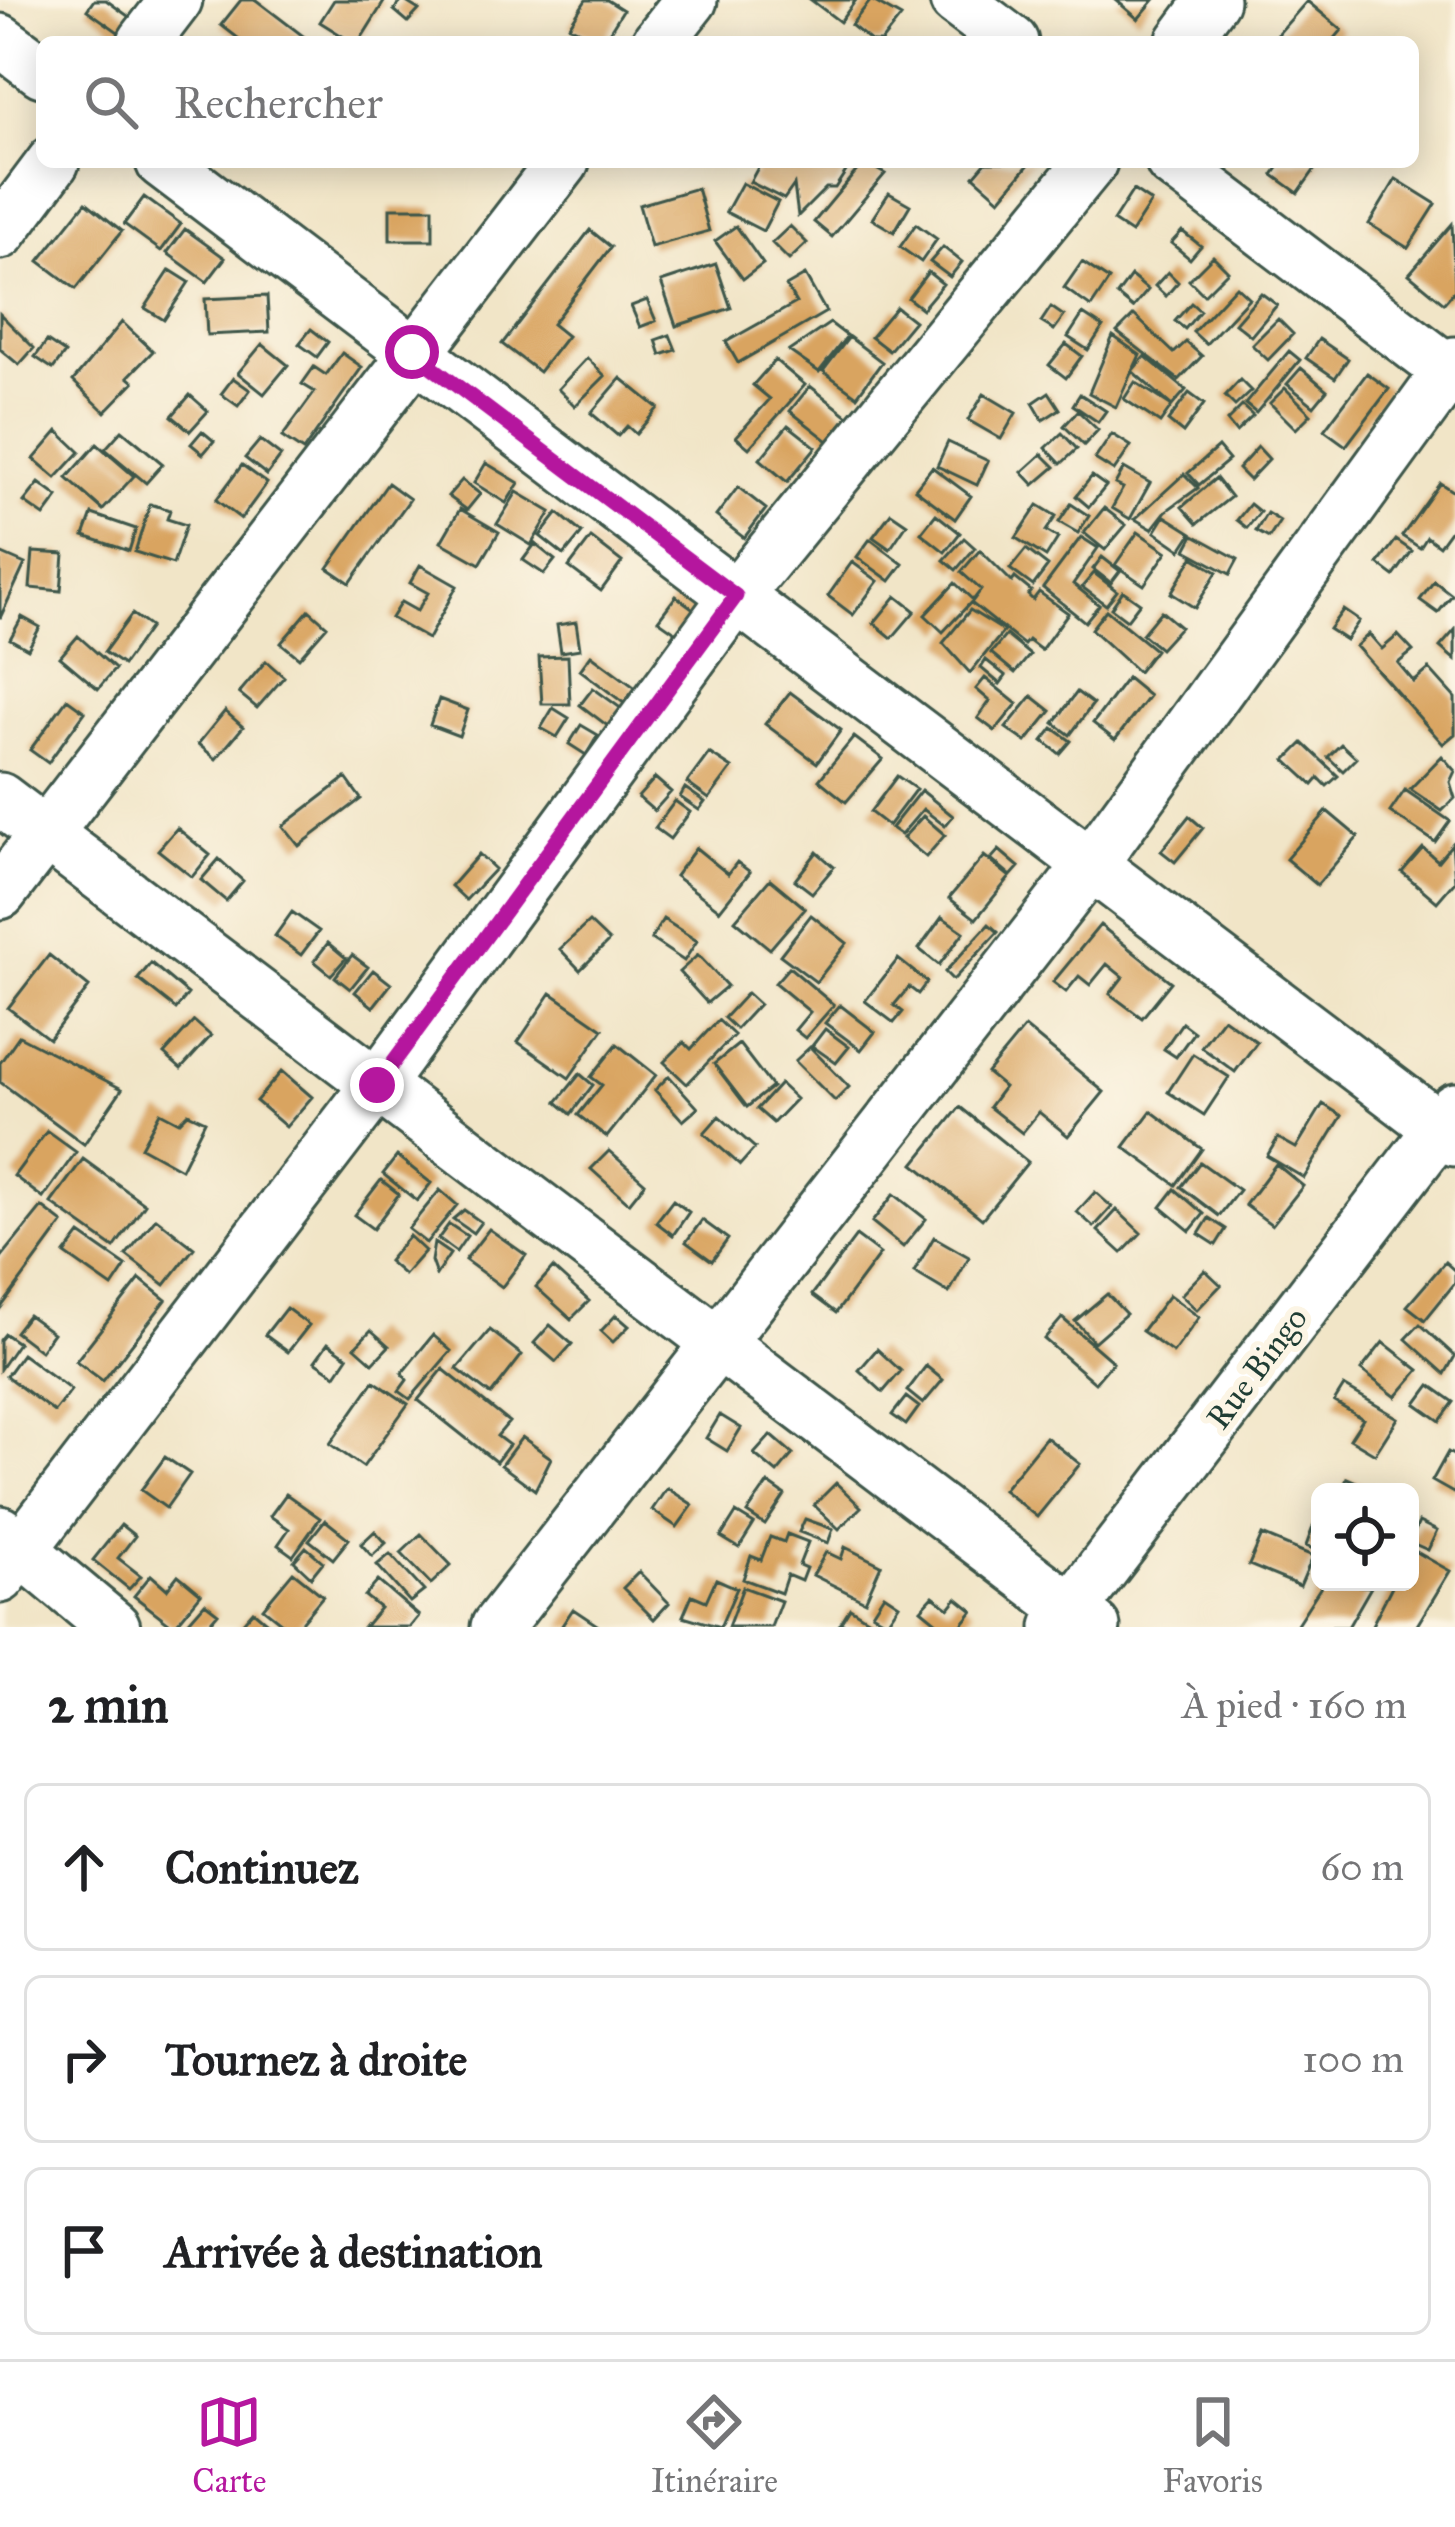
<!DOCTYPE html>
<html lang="fr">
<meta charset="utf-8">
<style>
body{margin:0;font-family:"IM FELL Great Primer",serif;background:#f6f6f6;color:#202124}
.controls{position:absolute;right:36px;bottom:36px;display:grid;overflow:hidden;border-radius:18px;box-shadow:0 6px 30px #0003}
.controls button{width:108px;height:108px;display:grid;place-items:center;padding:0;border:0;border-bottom:3px solid #e0e0e0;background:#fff;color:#202124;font:60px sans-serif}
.stop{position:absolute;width:36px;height:36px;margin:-27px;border:9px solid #b5179e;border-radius:50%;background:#fff}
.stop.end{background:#b5179e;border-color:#fff;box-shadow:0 3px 12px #0008}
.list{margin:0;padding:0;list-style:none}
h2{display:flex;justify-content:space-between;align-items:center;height:156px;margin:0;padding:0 48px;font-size:51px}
h2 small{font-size:39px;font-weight:400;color:#757577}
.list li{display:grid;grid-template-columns:78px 1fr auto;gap:36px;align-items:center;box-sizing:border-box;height:168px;margin:0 24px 24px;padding:0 24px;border:3px solid #e0e0e0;border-radius:18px}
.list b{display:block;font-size:45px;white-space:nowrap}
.list em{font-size:39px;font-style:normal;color:#757577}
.icon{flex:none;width:66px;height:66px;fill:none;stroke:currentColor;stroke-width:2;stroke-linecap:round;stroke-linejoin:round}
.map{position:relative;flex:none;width:1455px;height:1627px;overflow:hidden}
.search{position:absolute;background:#fff;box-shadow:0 6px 30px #0003;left:36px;right:36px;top:36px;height:132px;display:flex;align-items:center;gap:30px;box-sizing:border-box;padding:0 42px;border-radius:18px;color:#757577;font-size:45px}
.sheet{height:732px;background:#fff}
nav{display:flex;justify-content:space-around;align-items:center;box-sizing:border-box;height:168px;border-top:3px solid #e0e0e0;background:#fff;font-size:33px;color:#757577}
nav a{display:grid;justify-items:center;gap:6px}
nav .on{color:#b5179e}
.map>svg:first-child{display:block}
.building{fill:#d9a461}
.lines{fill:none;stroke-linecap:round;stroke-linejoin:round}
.minor-casing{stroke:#3e564a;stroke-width:57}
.minor{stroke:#fff;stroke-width:51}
.route{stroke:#b5179e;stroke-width:15}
.labels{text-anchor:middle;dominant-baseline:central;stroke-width:12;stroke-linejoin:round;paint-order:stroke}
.street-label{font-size:33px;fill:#1f3d34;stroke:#fcf5e5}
</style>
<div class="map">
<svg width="1455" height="1627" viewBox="0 0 1455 1627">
<rect width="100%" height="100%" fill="#fcf5e5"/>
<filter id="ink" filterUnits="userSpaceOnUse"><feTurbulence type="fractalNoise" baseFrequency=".00833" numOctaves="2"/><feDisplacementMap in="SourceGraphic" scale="24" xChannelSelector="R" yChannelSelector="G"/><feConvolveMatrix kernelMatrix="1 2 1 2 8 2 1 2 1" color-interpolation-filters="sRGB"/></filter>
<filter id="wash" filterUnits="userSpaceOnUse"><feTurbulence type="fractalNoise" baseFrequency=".004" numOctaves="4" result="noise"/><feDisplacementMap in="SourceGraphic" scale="48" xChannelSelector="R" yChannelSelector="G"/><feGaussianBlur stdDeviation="2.7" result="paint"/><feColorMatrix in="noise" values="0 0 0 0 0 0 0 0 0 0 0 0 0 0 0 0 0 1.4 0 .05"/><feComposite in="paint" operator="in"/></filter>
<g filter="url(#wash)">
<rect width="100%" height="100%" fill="#f1e5c7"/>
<g id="blocks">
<path class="building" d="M94,0H106L139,24L128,39L87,10Z
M241,0H256L311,42H243L221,25Z
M334,0H381L384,2L359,42H352L320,22Z
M403,0L419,10L408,22L394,10Z
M586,0H607L623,10L603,42L569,26Z
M811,0H856L840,22Z
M871,0L901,17L881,42H872L851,25Z
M1116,0H1154L1138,19Z
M1307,1L1342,30L1332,42H1287L1278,34Z
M761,162L792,163L852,162L835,188H826L798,216L794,185L784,199L750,182Z
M864,162L885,174L832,237L814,222Z
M986,162H1031L1000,199L974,176Z
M1282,162H1320L1298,193L1273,175Z
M1396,179L1436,204L1408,248L1369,224Z
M742,183L778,202L763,231L726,212Z
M697,188L709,231L651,247L639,205Z
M1133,190L1151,202L1131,233L1113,221Z
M889,193L910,205L894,232L872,219Z
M144,197L181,224L161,251L124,224Z
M86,202L122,231L76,289L39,261Z
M390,208H433V240H390Z
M916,224L937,239L921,262L900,247Z
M1452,224L1455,290L1444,303L1409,274Z
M736,226L763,264L743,279L715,241Z
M790,226L807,243L789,260L772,243Z
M185,229L225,258L207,282L167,253Z
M590,230L611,247L552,324L567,336L539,372L502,344Z
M1182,231L1201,246L1190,259L1171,243Z
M943,247L962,262L950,277L930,262Z
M1213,256L1228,271L1204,295L1189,280Z
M1082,262L1109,280L1091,307L1064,288Z
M716,264L731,308L676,326L661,282Z
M170,270L189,282L164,320L145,308Z
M928,272L943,284L922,309L908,298Z
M1168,272L1178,282L1166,296L1155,286Z
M805,275L826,312L738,363L726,342L796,303L786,286Z
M1131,276L1148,290L1133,308L1117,295Z
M1236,286L1249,298L1206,344L1193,332Z
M1261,293L1277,305L1251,336L1235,323Z
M267,296L269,332L207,335L205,299Z
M647,300L656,321L640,327L631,306Z
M1191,303L1200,311L1185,329L1175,321Z
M896,307L914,321L889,351L871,337Z
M1051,307L1064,316L1054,330L1041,322Z
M0,314L34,348L19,365L0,349Z
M1083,314L1103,327L1088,350L1068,337Z
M1134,315L1174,353L1186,342L1202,356L1179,380L1117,332Z
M1278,319L1293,334L1268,360L1252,345Z
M122,322L153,351L128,377L134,382L105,412L73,381Z
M830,323L847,336L819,372L789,351Z
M311,329L328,342L317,357L299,344Z
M670,335L676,350L661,355L656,340Z
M1113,336L1140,355L1133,370L1145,356L1186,390L1172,406L1132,371L1116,407L1089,393Z
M849,337L882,362L857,396L823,371Z
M1319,339L1348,359L1335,378L1306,358Z
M47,341L65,353L53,369L35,357Z
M262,344L288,365L264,394L238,373Z
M1066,344L1082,356L1066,378L1049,365Z
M1289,351L1300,360L1256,413L1245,404Z
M342,353L362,367L303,451L282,437L315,392L302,384L314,367L326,375Z
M587,358L605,376L575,406L558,389Z
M775,360L805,385L749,448L736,437L770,399L753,385Z
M1301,368L1327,390L1314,406L1287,384Z
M1367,373L1389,389L1346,446L1324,430Z
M233,378L250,390L238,406L221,394Z
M621,378L658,408L636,434L627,426L618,436L591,413Z
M1240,380L1251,391L1235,406L1225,396Z
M1135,382L1172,406L1160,423L1124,399Z
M810,386L848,416L828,441L790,411Z
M1285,388L1311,414L1296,429L1270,403Z
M1049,392L1060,409L1043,420L1033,403Z
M1189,393L1204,404L1183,433L1168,421Z
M984,394L1016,413L1001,439L968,420Z
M1080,394L1106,411L1098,422L1073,405Z
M190,395L208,411L190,431L172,416Z
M1242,406L1253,416L1236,432L1227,421Z
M1078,411L1098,430L1084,445L1064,426Z
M788,425L816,447L787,482L760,459Z
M122,430L163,464L146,483L105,449Z
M58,431L80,452L56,478L34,459Z
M202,431L214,441L203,454L191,444Z
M1062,433L1077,449L1061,464L1046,448Z
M1112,434L1131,446L1114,471L1095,459Z
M260,440L281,456L267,475L245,458Z
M948,442L988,461L977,485L937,466Z
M97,444L134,476L103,510L67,478Z
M1218,447L1229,460L1199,485L1188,473Z
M1258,447L1269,459L1249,480L1238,469Z
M1042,454L1055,467L1034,485L1022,472Z
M486,463L519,483L506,503L474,483Z
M242,465L267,483L241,519L216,500Z
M932,467L971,496L955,519L915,489Z
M1124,468L1150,483L1130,519L1112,508L1123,488L1115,484Z
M1184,474L1198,488L1166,511L1152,529L1135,519Z
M1092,476L1106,486L1089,507L1076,496Z
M1216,478L1231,497L1197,524L1182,507Z
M462,480L480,494L467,510L448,496Z
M39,483L58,497L44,516L24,502Z
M388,483L410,499L350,583L328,568Z
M1440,483L1455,493V524L1439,546L1427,537L1420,548L1402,536Z
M738,487L766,509L744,538L716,516Z
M517,492L551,512L531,545L497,524Z
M150,504L170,510L167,519L186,525L173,564L135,552Z
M1071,504L1089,516L1078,533L1059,522Z
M1250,504L1260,512L1247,528L1237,520Z
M1038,505L1056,516L1046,531L1058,538L1046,557L1016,538Z
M1104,508L1126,525L1105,550L1084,533Z
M460,509L499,532L480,564L441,542Z
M558,513L582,533L564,555L540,536Z
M891,513L907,524L890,549L873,537Z
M1267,513L1280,521L1269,538L1256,531Z
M92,514L136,529L129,551L84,536Z
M936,514L960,533L945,552L921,533Z
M1165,516L1192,533L1181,550L1155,532Z
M1138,532L1167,552L1144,585L1115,565Z
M1194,535L1238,559L1230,574L1186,550Z
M1081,537L1098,548L1073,584L1099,605L1085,622L1043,588Z
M591,538L622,562L601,591L569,567Z
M964,538L975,548L956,570L944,560Z
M870,539L903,564L890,581L857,557Z
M1396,540L1412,551L1394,576L1378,564Z
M535,544L555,560L544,574L523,560Z
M1026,549L1048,566L1033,586L1010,569Z
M980,550L1012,582L1015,578L1031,591L1028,595L1033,600L1039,592L1068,613L1041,650L1028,640L1024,645L971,603L981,590L961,572Z
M33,552L64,554L61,591L30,588Z
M0,553L25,564L0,618Z
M1102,557L1120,571L1111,583L1093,569Z
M1193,557L1217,572L1195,608L1171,593Z
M852,562L878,581L853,615L828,596Z
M420,565L457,586L428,639L391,618L401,602L417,611L428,593L410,583Z
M1094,573L1117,591L1106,605L1082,587Z
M1434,581L1452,595L1438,613L1420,600Z
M955,583L973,600L943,632L925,615Z
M1123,591L1140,603L1127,620L1111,608Z
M676,596L695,610L678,634L658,620Z
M896,596L915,611L892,638L874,623Z
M309,610L327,626L299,658L281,643Z
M970,610L1004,631L970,673L943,643Z
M1106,610L1155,650L1138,672L1091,629Z
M1343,610L1359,621L1346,640L1329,629Z
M1161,611L1180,627L1160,649L1142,634Z
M132,614L150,627L123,665L104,652Z
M22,617L40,627L28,649L10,639Z
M576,622L580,649L561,652L557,625Z
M1455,630V660L1440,647Z
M1369,634L1382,649L1398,635L1413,651L1398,663L1414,682L1429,669L1455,698V734L1443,744L1356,646Z
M1006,635L1030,655L1015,673L991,653Z
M78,636L115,669L98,689L60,657Z
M591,655L637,689L625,704L580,670Z
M568,656L570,704H542L539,657Z
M986,660L1006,676L1000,684L981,668Z
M266,661L284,677L257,708L239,693Z
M985,678L1017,704L995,731L978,718L990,701L976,689Z
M1127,678L1149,696L1115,740L1093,723Z
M593,688L622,709L609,727L580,705Z
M790,692L841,730L817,763L765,724Z
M1077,692L1093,704L1070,735L1054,723Z
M1032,696L1051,711L1026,742L1006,728Z
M67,699L85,712L48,763L30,750Z
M439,699L468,710L459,736L430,725Z
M553,708L569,718L557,737L541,728Z
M225,711L243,727L216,759L198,744Z
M581,725L598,735L586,755L569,744Z
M1053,728L1071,741L1060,754L1043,741Z
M854,737L883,759L846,802L819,780Z
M1303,743L1338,776L1327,786L1319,778L1313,785L1286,760Z
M1341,744L1356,758L1343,771L1328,757Z
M709,753L732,768L709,799L687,783Z
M1442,756L1455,771L1450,782L1455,798L1442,811L1410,789Z
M897,776L916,789L888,826L870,812Z
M346,778L361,799L299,846L283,826Z
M655,778L671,792L654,811L638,797Z
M685,788L705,802L699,810L680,797Z
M921,790L953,816L945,826L923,809L901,835L891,828Z
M1405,790L1450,821L1435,842L1390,812Z
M675,801L690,812L670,839L655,828Z
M1327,811L1358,837L1317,885L1286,859Z
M923,816L945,835L926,857L903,838Z
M1189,816L1203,828L1175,862L1161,851Z
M177,828L210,855L192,877L158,850Z
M1452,844L1455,881L1437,902L1402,872L1423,848L1438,861Z
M696,848L728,874L737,862L750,872L720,910L675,876Z
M999,850L1019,867L1011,876L991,859Z
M817,852L834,867L812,893L795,880Z
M479,854L495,869L466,900L451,886Z
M984,856L1010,877L976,919L949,898Z
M219,859L243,881L226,901L201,880Z
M770,879L805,908L770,949L735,920Z
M292,912L319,931L301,955L275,936Z
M811,915L847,943L816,982L780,955Z
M942,917L964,932L939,965L919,949Z
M663,919L697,941L684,961L651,939Z
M589,922L609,941L580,970L560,949Z
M989,924L998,932L953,980L945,972Z
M1100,925L1171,982L1142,1018L1110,994L1123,977L1107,964L1090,985L1079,976L1066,992L1053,982Z
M328,943L346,958L331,975L314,961Z
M49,955L89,987L49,1039L8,1008Z
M352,955L368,967L350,989L335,977Z
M698,955L727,986L707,1003L679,972Z
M898,959L927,982L918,994L909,987L894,1005L903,1012L894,1023L865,1001Z
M151,963L188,994L176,1009L138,979Z
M789,967L834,1005L805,1038L795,1030L810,1012L775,983Z
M373,970L391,984L373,1007L355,992Z
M551,993L603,1029L569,1078L518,1042Z
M747,993L759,1004L736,1029L724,1018Z
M840,1005L875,1032L861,1050L825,1023Z
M1223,1018L1257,1042L1235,1072L1201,1047Z
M718,1020L734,1035L687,1084L664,1062L684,1042L691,1049Z
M194,1021L211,1036L181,1069L164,1054Z
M1182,1023L1194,1032L1176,1057L1164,1049Z
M1025,1027L1104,1092L1068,1136L1039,1112L1022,1133L989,1107L1004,1087L987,1073Z
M825,1029L849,1047L836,1063L812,1046Z
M19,1036L122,1089L84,1144L0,1082V1063Z
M617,1044L656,1075L607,1137L578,1115L602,1085L591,1077Z
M739,1044L772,1087L747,1107L714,1064Z
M810,1047L849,1087L835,1101L795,1061Z
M1193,1054L1229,1077L1204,1115L1168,1092Z
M282,1071L312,1097L286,1127L256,1101Z
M580,1074L593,1085L571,1114L557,1102Z
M669,1076L698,1108L683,1121L655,1090Z
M780,1084L796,1099L773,1123L757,1109Z
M1323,1104L1342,1116L1304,1178L1267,1156L1278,1138L1296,1148Z
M960,1107L1028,1162L982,1219L914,1164Z
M1151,1111L1202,1149L1176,1185L1124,1147Z
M160,1112L179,1122L188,1113L205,1121L181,1169L141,1147Z
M719,1116L755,1148L740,1165L704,1133Z
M47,1131L76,1152L43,1198L14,1176Z
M609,1151L645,1183L629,1203L591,1169Z
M397,1156L431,1183L417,1201L383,1174Z
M83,1159L145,1204L114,1248L51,1203Z
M1200,1162L1239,1190L1219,1216L1181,1187Z
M1276,1164L1303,1186L1272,1225L1245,1205Z
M381,1180L399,1194L373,1229L354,1215Z
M1175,1189L1204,1214L1190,1231L1161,1207Z
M440,1190L457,1205L426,1243L408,1229Z
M1095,1192L1112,1207L1094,1227L1077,1212Z
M894,1194L926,1219L903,1247L872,1222Z
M673,1200L689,1212L673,1235L656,1222Z
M42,1207L63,1223L0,1309V1259Z
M464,1210L481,1222L473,1233L453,1219Z
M1117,1210L1141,1233L1122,1253L1098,1231Z
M156,1218L194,1248L165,1285L126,1255Z
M1209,1218L1226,1229L1216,1245L1199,1234Z
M702,1220L728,1239L712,1261L686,1242Z
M449,1224L467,1236L456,1252L438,1239Z
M489,1229L526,1255L502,1287L465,1260Z
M80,1234L126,1266L112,1287L65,1254Z
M409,1236L425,1251L404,1275L388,1261Z
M856,1236L880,1254L836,1313L812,1295Z
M934,1237L969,1257L949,1293L914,1272Z
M434,1243L450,1254L436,1275L431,1261Z
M1445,1262L1455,1271V1283L1425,1320L1407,1306Z
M553,1268L589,1301L571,1319L536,1287Z
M1205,1270L1221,1285L1197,1310L1181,1295Z
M140,1279L166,1300L103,1381L76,1361Z
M1107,1294L1126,1314L1094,1342L1075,1321Z
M1169,1295L1199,1317L1173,1353L1142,1331Z
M286,1308L309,1325L288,1352L265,1335Z
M28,1315L53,1333L40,1351L15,1332Z
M616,1315L629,1326L613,1342L601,1331Z
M1062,1318L1113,1362L1095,1383L1044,1339Z
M1420,1324L1455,1356L1445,1374L1406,1339Z
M550,1325L572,1344L556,1362L534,1343Z
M371,1330L389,1346L373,1363L355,1347Z
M490,1330L522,1355L491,1395L457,1369Z
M5,1334L18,1343L0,1369V1340Z
M433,1335L451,1351L410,1399L399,1391L407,1380L402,1373Z
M1383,1342L1419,1370L1396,1397L1361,1370Z
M328,1343L348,1357L336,1375L315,1361Z
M877,1349L901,1371L883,1392L859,1370Z
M22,1354L71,1390L54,1412L6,1376Z
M926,1366L943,1380L923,1404L907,1391Z
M443,1369L509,1422L497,1436L509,1445L496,1462L418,1400Z
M374,1381L408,1404L363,1467L330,1444Z
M1430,1385L1454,1402L1440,1421L1416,1404Z
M1344,1386L1398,1418L1375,1454L1350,1439L1363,1419L1334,1402Z
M906,1397L919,1407L906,1425L892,1415Z
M720,1415L741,1428L727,1451L706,1438Z
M771,1435L793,1454L777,1473L754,1454Z
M522,1437L551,1458L535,1490L501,1465Z
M1046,1437L1080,1464L1037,1517L1003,1490Z
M1448,1452L1455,1456V1494L1432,1481Z
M165,1457L190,1474L166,1508L141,1490Z
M1347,1478L1368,1487L1366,1492H1342Z
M768,1483L785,1495L765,1525L747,1513Z
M836,1483L861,1507L839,1529L814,1505Z
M667,1488L693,1505L677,1527L652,1510Z
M286,1494L320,1518L293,1556L278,1545L289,1529L270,1516Z
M736,1513L754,1524L739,1548L721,1537Z
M805,1519L833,1529L828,1543L799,1532Z
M1316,1519L1320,1520V1552L1306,1546Z
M325,1520L349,1539L333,1559L309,1540Z
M1419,1522L1437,1531L1428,1550L1410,1542Z
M121,1525L135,1536L118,1558L141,1576L129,1589L93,1560Z
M375,1531L386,1543L372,1556L361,1544Z
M421,1534L451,1565L431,1584L401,1553Z
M787,1534L808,1542L799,1565L806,1568L801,1581L787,1575L781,1593L743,1579L751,1556L761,1560L770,1537L784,1542Z
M1262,1535L1313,1556L1300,1586L1249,1565Z
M306,1547L323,1562L311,1577L294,1561Z
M845,1547L881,1565L865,1601L813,1575L826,1552L841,1559Z
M1413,1550L1450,1571L1416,1627H1371L1394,1582H1410Z
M390,1554L424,1591L410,1602L377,1565Z
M293,1572L323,1596L297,1627H287L263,1608Z
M639,1572L669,1603L654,1619L623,1588Z
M151,1575L167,1589L178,1575L201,1594L174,1627L134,1596Z
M716,1579L737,1588L720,1627L683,1616L692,1595L706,1601Z
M378,1581L419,1616L410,1627H364L380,1608L365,1596Z
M1324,1582L1371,1587L1348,1627H1295Z
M743,1587L781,1601L771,1627H728Z
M884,1594L899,1604L887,1622L872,1613Z
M933,1596L949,1608L957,1598L973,1611L960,1627H943L921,1609Z
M205,1603L218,1613L206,1627H184Z
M850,1608L880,1627L840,1624Z
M573,1609L600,1627H561Z
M253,1611L272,1627H239Z"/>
</g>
</g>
<g filter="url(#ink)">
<use href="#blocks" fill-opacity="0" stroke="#3e564a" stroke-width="3"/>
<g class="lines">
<defs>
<path id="minor" d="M956,0L1012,42
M0,40L42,71
M144,42L176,0
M658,42L691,0
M1182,42L1213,0
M162,162L1455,1140
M1172,162L1455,376
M0,233L53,162
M0,799L1094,1627
M0,893L563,162
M0,1532L114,1627
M0,1577L377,1085L736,596L1091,162
M497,1627L1091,864L1455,363
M1058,1627L1455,1109"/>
</defs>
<use href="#minor" class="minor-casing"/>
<use href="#minor" class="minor"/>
</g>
</g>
<g class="lines" filter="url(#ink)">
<path class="route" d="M377,1085L736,596L412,352"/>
</g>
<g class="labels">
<g class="street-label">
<text transform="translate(1257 1368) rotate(-53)">Rue Bingo</text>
</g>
</g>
</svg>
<div class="controls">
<button><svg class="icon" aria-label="locate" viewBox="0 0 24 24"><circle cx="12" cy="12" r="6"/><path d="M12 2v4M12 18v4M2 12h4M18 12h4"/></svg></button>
</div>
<div class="stop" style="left:412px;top:352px"></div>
<div class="stop end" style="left:377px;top:1085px"></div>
<div class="search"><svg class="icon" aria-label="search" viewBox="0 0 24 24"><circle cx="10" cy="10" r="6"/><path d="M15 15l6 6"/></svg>Rechercher</div>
</div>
<section class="sheet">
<h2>2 min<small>À pied · 160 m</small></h2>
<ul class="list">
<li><svg class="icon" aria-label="ahead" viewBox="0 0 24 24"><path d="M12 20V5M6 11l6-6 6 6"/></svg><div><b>Continuez</b></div><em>60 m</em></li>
<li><svg class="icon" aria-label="right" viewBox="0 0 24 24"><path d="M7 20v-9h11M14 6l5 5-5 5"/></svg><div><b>Tournez à droite</b></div><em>100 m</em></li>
<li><svg class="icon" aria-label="arrive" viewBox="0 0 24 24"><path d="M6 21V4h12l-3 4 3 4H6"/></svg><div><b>Arrivée à destination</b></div></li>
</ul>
</section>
<nav>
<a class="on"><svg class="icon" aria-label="map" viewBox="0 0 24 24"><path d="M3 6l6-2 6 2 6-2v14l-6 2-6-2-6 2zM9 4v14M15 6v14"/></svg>Carte</a>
<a><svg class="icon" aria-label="directions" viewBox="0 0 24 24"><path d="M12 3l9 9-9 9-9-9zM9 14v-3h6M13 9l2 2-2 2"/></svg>Itinéraire</a>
<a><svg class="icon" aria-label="saved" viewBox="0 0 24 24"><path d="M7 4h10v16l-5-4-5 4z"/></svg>Favoris</a>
</nav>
